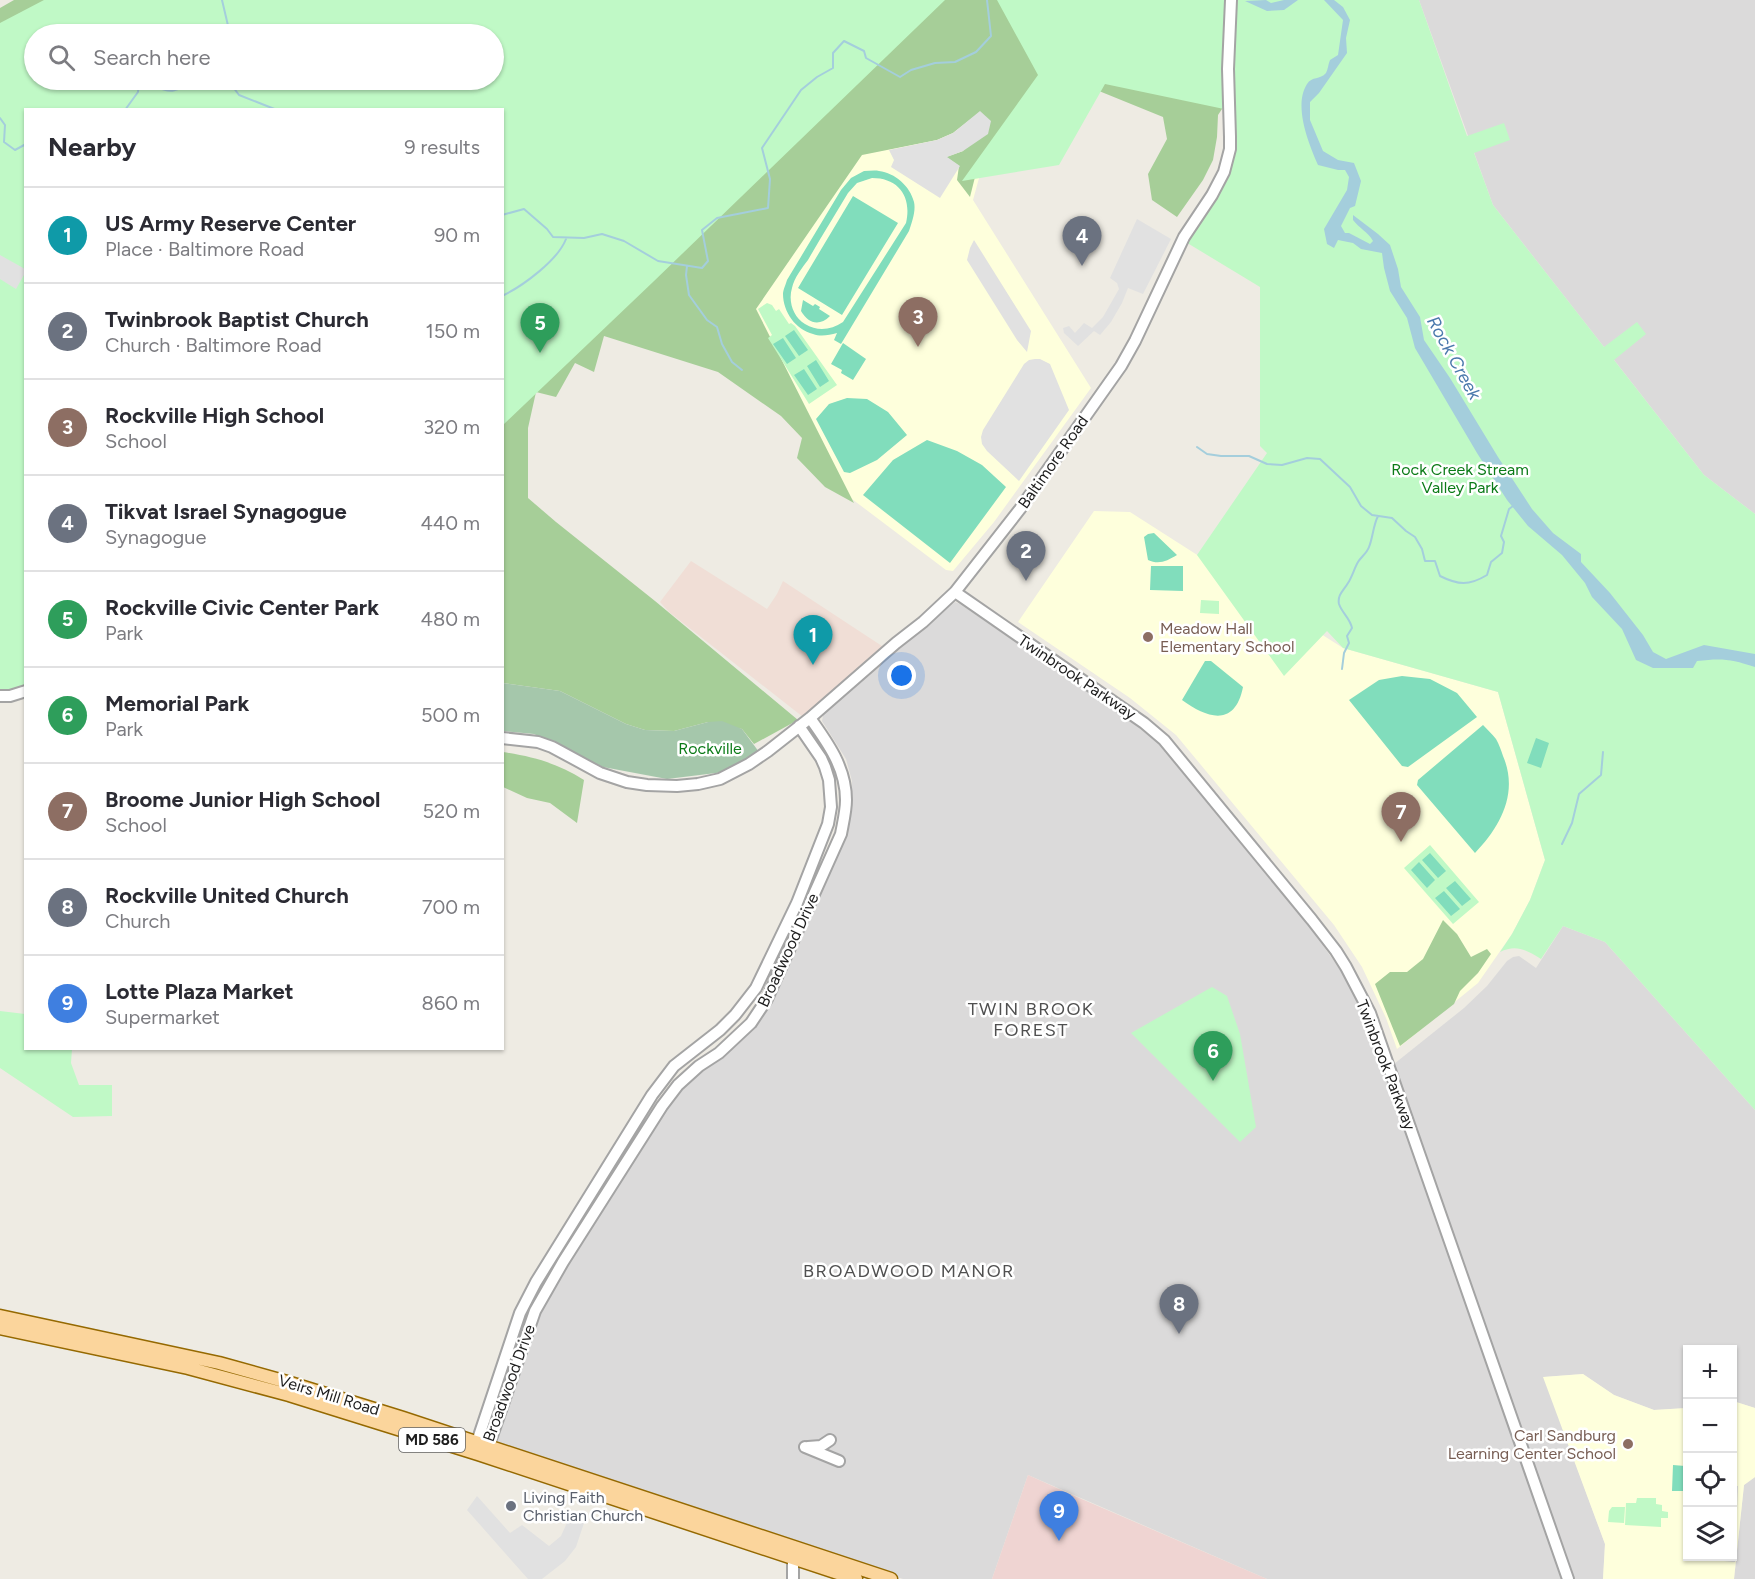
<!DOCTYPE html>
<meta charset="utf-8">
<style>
body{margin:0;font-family:Figtree,sans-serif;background:#f2f2f3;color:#2b2b33}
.controls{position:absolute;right:18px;bottom:18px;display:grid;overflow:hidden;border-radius:0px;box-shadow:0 2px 4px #0004}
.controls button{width:54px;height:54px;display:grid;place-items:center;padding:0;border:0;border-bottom:2px solid #e1e1e2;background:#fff;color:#2b2b33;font:30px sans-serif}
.you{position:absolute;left:902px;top:676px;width:21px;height:21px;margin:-15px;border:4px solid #fff;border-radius:50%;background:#1a73e8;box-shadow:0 0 0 9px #1a73e833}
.badge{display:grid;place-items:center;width:39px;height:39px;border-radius:50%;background:#c90702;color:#fff;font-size:20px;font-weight:700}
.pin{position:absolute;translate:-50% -50px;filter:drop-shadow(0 2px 3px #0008)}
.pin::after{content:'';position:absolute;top:32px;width:21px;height:18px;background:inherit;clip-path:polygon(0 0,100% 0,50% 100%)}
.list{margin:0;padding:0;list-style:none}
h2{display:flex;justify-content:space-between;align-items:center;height:78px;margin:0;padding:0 24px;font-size:26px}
h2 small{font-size:20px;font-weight:400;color:#7c7c81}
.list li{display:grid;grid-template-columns:39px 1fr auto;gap:18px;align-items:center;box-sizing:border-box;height:96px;padding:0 24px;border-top:2px solid #e1e1e2}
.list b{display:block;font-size:22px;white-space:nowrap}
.list p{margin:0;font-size:20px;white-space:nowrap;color:#7c7c81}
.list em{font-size:20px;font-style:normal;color:#7c7c81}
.icon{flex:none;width:33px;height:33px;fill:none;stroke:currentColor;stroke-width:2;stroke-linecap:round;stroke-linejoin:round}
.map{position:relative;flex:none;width:1755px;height:1579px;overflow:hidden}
.search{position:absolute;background:#fff;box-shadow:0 2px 4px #0004;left:24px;top:24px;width:480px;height:66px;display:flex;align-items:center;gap:15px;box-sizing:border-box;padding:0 21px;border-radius:33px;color:#7c7c81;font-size:22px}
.panel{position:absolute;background:#fff;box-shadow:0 2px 4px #0004;left:24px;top:108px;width:480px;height:942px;border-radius:0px}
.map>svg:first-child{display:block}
.residential{fill:#dbdada}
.commercial{fill:#efd4d2}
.education{fill:#feffdc}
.military{fill:#f0ded6}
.forest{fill:#a6ce98;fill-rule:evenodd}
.cemetery{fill:#a5c7ab}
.park{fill:#c0f9c6;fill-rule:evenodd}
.pitch{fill:#81ddbc;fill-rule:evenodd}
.parking{fill:#e1e1e1}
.water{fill:#a4cedc}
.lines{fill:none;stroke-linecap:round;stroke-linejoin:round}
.stream{stroke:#a4cedc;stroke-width:2}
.minor-casing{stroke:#a4a4a4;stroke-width:14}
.major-casing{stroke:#956901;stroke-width:15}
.minor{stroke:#fff;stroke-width:10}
.major{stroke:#fbd59c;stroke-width:12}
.education-dot{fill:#8d6e63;stroke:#fff;stroke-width:2}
.worship-dot{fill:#6b7280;stroke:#fff;stroke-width:2}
.labels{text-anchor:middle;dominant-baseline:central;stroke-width:5;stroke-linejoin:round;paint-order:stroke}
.shield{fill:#fff;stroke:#616161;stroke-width:1.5}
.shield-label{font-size:15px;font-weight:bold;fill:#1d1d1d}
.street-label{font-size:16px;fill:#1d1d1d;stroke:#fff}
.park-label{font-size:16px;fill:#0c7b18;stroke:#fff}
.education-label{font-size:16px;fill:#785e54;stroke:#fff;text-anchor:start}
.worship-label{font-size:16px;fill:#5b616d;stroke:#fff;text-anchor:start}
.water-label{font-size:18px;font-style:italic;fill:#4b79ac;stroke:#fff}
.neighbourhood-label{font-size:18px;letter-spacing:1.5px;fill:#505050;stroke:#fff}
</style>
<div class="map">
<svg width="1755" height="1579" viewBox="0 0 1755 1579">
<rect width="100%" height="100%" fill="#eeebe3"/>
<path class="residential" d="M1419,0H1755V514L1704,475L1493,205Z
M955,602L960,604L1128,719L1158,743L1312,930L1341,971L1352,990L1369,1028L1544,1527L1561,1579H1267L1028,1475L992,1579H903L494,1445L539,1310L667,1101L749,1026L848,823L851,805L852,781L846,759L822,721L824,711L829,705Z
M1563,926L1605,942L1755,1110V1408L1733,1401L1732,1350H1688L1687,1408L1654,1410L1614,1395L1583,1374L1544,1377L1605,1544L1603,1579H1568L1389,1068L1464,1008L1487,986L1507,961L1513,957L1519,956L1536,968Z
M1755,1477V1579H1734L1744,1485Z"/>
<path class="commercial" d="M1028,1475L1077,1497L1267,1579H992Z"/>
<path class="education" d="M979,105L995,120L973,200L1091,388L994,522L953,571L946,570L840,490L747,303L862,150Z
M1094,511L1130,512L1343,648L1498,692L1545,860L1530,900L1512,934L1478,983L1397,1049L1386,1018L1362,967L1334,925L1176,735L1130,698L1018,622Z
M1583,1374L1614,1395L1654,1410L1687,1408L1688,1556H1732L1733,1401L1755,1408V1477L1744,1485L1734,1579H1603L1605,1544L1543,1377Z"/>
<path class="military" d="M691,561L767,609L777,594L783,581L885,648L803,717L669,612L660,602Z"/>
<path class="forest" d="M14,0H1225L1223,14L1224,106L1218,115L1217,137L1213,160L1203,180L1177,217L1152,200L1148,174L1167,139L1163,117L1099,91L975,177L970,197L957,180L959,166L946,157L963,151L980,112L953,133L937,140L862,155L756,309L854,503L825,487L797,458L802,438L781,416L718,372L604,336L594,372L575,363L556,397L536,392L528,428V498L556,522L655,601L798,720L754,744L742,729L708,722L674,731L645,730L626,724L560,691L503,683L502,110H26L0,213V8ZM34,34H494V80H34Z
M503,752C534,757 557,763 584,780L577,823L550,803L527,798L503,787Z
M1443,920L1457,934L1471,957L1487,949L1491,954L1478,973L1460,991L1454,1004L1400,1046L1375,984L1390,972H1407L1423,959Z"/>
<path class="cemetery" d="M502,683L560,691L626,724L645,730L674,731L708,722L722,721L742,729L759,752L724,772L667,779L603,767L534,734L503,731Z"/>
<path class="park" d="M44,0H945L653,282L503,425L502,110H26V685L10,692L0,691V23ZM34,34H494V80H34Z
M997,0H1225L1224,109L1105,84L1059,165L962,181L1038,75Z
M1234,0H1419L1467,136L1504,123L1510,140L1474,153L1493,205L1604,347L1637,322L1646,334L1614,360L1704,475L1755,514V1110L1605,942L1563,926L1541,959C1527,950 1516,944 1500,952L1512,934L1530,900L1545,860L1498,692L1343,648L1327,631L1284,676L1197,555L1267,453L1260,446V287L1184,241L1231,163Z
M767,303L772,305L776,311L779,309L789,324L791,323L795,326L837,385L809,404L768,338L772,335L758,309Z
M1201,600L1219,601V614L1200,613Z
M1430,845L1479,902L1453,924L1404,868Z
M1212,987L1227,996L1240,1034L1256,1127L1240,1142L1131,1033Z
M0,1011L25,1014L26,1048L72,1049L71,1063L79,1085H112V1116L73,1117L0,1068Z
M1637,1498H1656V1504L1662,1505V1511L1668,1512V1518H1661V1527L1625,1525L1626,1503H1636Z
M1612,1507H1625L1624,1523L1608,1522L1609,1511Z"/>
<path class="pitch" d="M864,171C869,171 875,170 879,171C895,173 910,186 914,202C916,211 912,222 909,231L841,344L834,340L837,333C829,335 821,337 813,334C796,330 783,312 783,294C783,290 786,284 787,280L841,190L851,178ZM872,178C899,178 912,197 906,223L843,322C831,330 818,332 805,324C793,317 788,301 792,288C794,278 802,268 808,260C821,237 835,215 848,193L857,183Z
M853,196L898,223L842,315L798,288Z
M803,300L813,306L815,304L820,307L819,309L830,316C819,327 808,323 801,311Z
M794,330L808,350L799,356L785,336Z
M783,338L796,358L787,364L773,344Z
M843,343L866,359L853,380L841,373L842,370L831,364Z
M816,360L829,381L820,387L807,366Z
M804,369L817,389L808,395L794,375Z
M847,398L867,399L888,412L907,435L877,460L850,473L844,472L816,419L829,404Z
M927,440L957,451L982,465L1006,487L950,563L863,495L893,460Z
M1154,533L1177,555C1167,561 1159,565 1148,560L1144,537L1148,534Z
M1151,566H1183V591L1150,590Z
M1205,661H1211L1243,687C1235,727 1208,719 1182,700Z
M1402,676L1430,679L1457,693L1477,717L1408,767L1402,766L1349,700L1379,680Z
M1483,725C1487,729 1492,734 1496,739C1499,744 1501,750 1503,756C1519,793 1500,827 1475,853L1417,785L1418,780Z
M1536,738L1549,743L1541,768L1527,763Z
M1430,853L1446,871L1438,878L1422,860Z
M1419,862L1435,880L1427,888L1411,870Z
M1455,881L1471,899L1462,906L1446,888Z
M1444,891L1460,909L1451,916L1435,898Z
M1673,1465L1685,1466L1684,1491H1672Z"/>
<path class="parking" d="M980,111L991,121L988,134L963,151L947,157L960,166L940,198L891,167L894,160L889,150L937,140L953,133Z
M1137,219L1171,239L1143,294L1128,288L1122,303L1111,322L1100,335L1094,331L1078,346L1064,333L1063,328L1069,326L1075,333L1084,323L1092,328L1103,317L1119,289L1117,283L1110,278Z
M974,240L1031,331L1027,352L1017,340L967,260L970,248Z
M0,255L25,269V273L16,289L0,279Z
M1035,359H1040L1050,364L1069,410L1019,481L987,451L982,444L981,437L983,430L1024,364L1029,360Z
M1733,1486H1738L1735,1562L1724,1561L1725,1557L1732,1556Z
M477,1496L510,1533L522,1525L549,1546L561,1536L570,1516L585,1520L576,1547L565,1561L542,1579H528L467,1510Z"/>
<path class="water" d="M1266,0L1271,3L1284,0H1298L1284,10L1267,11L1245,1Z
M1324,0H1334L1343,7L1350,20L1346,38L1347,53L1319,93L1310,102V120L1323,151L1338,160L1354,163L1361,181L1355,206L1350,208L1341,226L1345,233H1349L1370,244L1373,241C1368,232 1359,228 1353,220V215L1378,234L1390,245L1398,269L1401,287L1420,317L1424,340L1450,378L1498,457L1532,509L1553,533L1581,554V562L1610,593L1643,635L1653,652L1666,659L1704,645L1755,654V667C1731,659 1722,658 1697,661L1693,668H1653L1636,660L1622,629L1592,597L1585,583L1562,555L1528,526L1507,500L1477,453L1415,348L1407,318L1390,291L1384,268L1382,253L1361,249L1353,243L1338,240L1334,248L1327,244L1324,229L1347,190L1349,177L1345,170H1338L1318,165C1309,144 1293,106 1307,84C1312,76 1320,80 1326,73C1328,69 1328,65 1330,60L1338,55L1343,20Z"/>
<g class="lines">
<path class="stream" d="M222,0L230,34
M153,80L155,86C169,93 179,93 189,80
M238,80L233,87L239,95L277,110
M125,110L138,92L139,80
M0,118L5,125L4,142L15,150L26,144
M502,215L524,209L547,229L553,237L584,238L602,234L624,241L658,261L702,268L708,261L702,230L717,218L768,208L770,179L762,148L801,90L817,77L833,68V53L844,41L864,51L866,58L900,77L911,70L935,63L955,62L976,52L991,36L987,0
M687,266L686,275L689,295L707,320L717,327L722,344L732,362L742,370
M502,296C523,286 558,260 566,239
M1197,447L1207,454L1221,456H1249L1267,464L1282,465L1307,458L1320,459L1350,487L1361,506L1372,515L1392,518L1406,531L1415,537L1422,549L1425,561H1435L1440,576C1458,585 1469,586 1487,575L1491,562L1502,553L1504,542L1501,536L1509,509L1513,506
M1342,669L1344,653L1349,643L1347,636L1352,628C1350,618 1342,613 1339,604C1337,595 1344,590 1348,583C1352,577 1354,569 1358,562C1361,557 1367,553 1369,547C1373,537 1373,526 1378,516
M1562,844L1572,823L1579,794L1601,775L1603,752"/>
<defs>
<path id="minor" d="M955,592L1144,723L1164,740L1312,920L1336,951L1346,967L1370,1013L1568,1579
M0,696H10L26,691
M502,738L538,742L552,747L600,773L627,782L647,785L677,786L698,784L720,779L749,764L768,751L810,718L896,643L923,622L955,592L1020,509L1121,366L1135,341L1184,237L1212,195L1224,172L1230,149V137L1228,69L1231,0
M805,1447L839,1461
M808,1447L821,1446L830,1440
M477,1448V1442L520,1313L536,1282L652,1095L674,1066L720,1030L735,1015L756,988L797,903L828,824L831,807L829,780L825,767L821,758L799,726
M483,1450L488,1446L492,1436L535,1311L563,1262L662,1106L678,1085L699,1066L719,1053L751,1023L767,999L841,834C843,823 846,811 846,800C846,768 828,743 810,718
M793,1579V1559L795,1553"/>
<path id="major" d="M0,1316L219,1363L287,1382L403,1418L891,1579
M0,1328L188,1368L289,1395L478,1454L856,1579"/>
</defs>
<use href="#minor" class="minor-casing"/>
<use href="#major" class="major-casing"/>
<use href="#minor" class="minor"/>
<use href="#major" class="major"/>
</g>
<g class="education-dot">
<circle cx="1148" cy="637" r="6"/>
<circle cx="1628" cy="1444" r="6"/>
</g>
<circle class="worship-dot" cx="511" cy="1506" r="6"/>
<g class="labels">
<rect class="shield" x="399" y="1428" width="66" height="24" rx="4.5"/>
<g class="shield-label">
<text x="432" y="1440">MD 586</text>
</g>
<g class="street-label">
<text transform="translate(1053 462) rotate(-55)">Baltimore Road</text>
<text transform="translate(1077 677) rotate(34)">Twinbrook Parkway</text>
<text transform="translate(788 950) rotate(-65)">Broadwood Drive</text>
<text transform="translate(1386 1065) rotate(69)">Twinbrook Parkway</text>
<text transform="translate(509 1383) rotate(-70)">Broadwood Drive</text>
<text transform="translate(329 1395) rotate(17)">Veirs Mill Road</text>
</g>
<g class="park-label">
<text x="1460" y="469">Rock Creek Stream<tspan x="1460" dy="18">Valley Park</tspan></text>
<text x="710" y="748">Rockville</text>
</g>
<g class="education-label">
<text x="1160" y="628">Meadow Hall<tspan x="1160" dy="18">Elementary School</tspan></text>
<text x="1616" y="1435" text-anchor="end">Carl Sandburg<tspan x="1616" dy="18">Learning Center School</tspan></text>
</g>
<g class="worship-label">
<text x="523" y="1497">Living Faith<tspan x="523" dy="18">Christian Church</tspan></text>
</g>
<g class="water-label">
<text transform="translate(1454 358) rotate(61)">Rock Creek</text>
</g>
<g class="neighbourhood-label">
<text x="1031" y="1009">TWIN BROOK<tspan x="1031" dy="21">FOREST</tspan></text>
<text x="909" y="1271">BROADWOOD MANOR</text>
</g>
</g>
</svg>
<div class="controls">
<button>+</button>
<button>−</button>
<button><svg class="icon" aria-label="locate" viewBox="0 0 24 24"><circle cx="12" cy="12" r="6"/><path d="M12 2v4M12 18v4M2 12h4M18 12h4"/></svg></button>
<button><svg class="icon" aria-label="layers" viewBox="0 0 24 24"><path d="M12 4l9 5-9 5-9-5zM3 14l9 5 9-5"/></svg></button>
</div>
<div class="you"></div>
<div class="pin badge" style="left:813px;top:665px;background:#0f9aa8">1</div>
<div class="pin badge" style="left:1026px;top:581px;background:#6b7280">2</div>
<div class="pin badge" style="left:918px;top:347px;background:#8d6e63">3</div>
<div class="pin badge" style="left:1082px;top:266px;background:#6b7280">4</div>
<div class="pin badge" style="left:540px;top:353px;background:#2e9e5b">5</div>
<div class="pin badge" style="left:1213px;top:1081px;background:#2e9e5b">6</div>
<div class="pin badge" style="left:1401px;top:842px;background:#8d6e63">7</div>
<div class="pin badge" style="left:1179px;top:1334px;background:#6b7280">8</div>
<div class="pin badge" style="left:1059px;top:1541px;background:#3f7fe0">9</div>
<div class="search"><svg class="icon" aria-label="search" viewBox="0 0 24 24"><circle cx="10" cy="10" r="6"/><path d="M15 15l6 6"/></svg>Search here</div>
<section class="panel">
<h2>Nearby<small>9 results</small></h2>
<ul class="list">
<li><span class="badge" style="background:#0f9aa8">1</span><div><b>US Army Reserve Center</b><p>Place · Baltimore Road</p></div><em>90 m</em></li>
<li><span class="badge" style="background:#6b7280">2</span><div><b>Twinbrook Baptist Church</b><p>Church · Baltimore Road</p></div><em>150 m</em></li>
<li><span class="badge" style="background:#8d6e63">3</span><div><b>Rockville High School</b><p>School</p></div><em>320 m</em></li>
<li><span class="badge" style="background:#6b7280">4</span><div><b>Tikvat Israel Synagogue</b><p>Synagogue</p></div><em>440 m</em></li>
<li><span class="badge" style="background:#2e9e5b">5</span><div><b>Rockville Civic Center Park</b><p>Park</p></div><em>480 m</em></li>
<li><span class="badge" style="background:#2e9e5b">6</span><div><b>Memorial Park</b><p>Park</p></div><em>500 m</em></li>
<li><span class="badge" style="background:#8d6e63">7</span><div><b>Broome Junior High School</b><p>School</p></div><em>520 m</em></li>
<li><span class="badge" style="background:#6b7280">8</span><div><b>Rockville United Church</b><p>Church</p></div><em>700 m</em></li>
<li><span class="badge" style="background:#3f7fe0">9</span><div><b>Lotte Plaza Market</b><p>Supermarket</p></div><em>860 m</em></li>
</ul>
</section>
</div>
